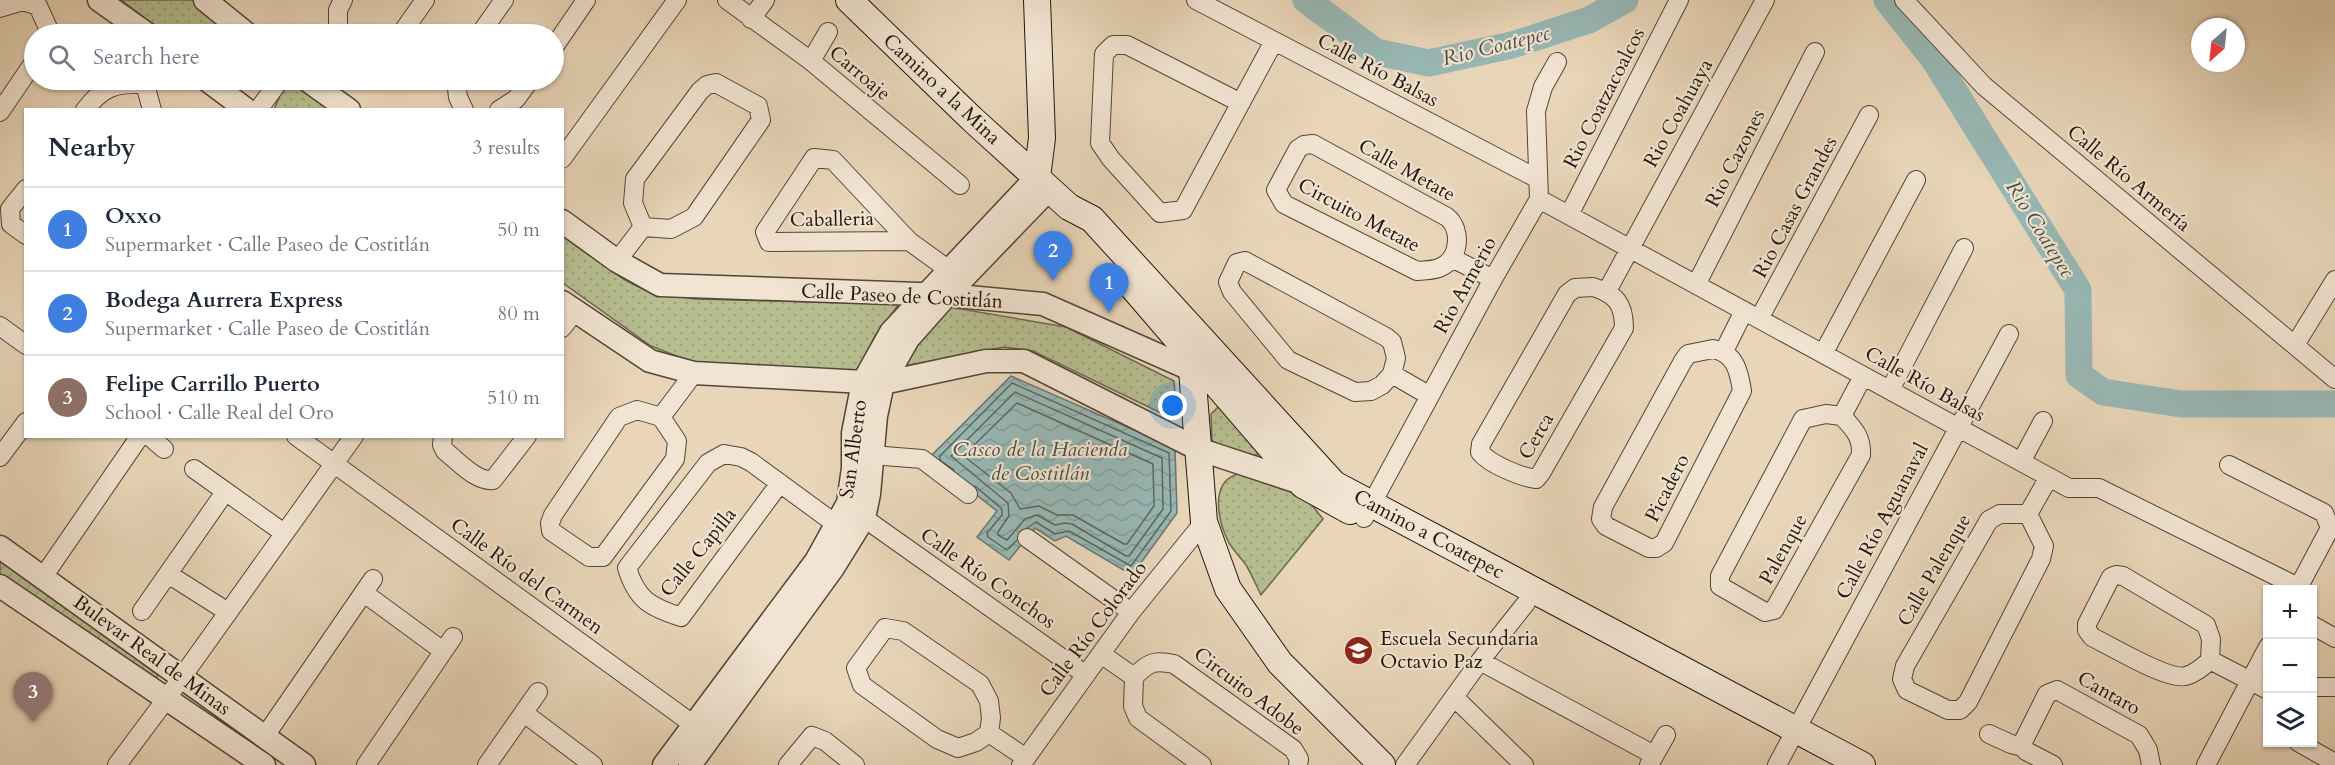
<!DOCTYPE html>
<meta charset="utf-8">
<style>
body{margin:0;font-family:Cardo,serif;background:#f6f6f7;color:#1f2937}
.controls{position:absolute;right:18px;bottom:18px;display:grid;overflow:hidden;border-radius:0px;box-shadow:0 2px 4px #0004}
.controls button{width:54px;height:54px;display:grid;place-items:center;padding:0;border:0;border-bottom:2px solid #e0e1e3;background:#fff;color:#1f2937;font:30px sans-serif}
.compass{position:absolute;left:2191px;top:18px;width:54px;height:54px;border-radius:50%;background:#fff;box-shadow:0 2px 4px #0004;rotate:207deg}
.you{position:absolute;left:1173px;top:406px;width:21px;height:21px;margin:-15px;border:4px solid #fff;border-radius:50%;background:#1a73e8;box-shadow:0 0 0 9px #1a73e833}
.badge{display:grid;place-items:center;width:39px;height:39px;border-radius:50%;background:#8f2418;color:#fff;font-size:20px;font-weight:700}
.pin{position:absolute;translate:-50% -50px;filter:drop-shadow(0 2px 3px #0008)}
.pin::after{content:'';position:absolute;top:32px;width:21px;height:18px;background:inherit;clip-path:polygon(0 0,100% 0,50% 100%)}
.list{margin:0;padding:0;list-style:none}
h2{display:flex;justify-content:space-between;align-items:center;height:78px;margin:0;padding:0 24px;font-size:26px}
h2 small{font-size:20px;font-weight:400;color:#747a83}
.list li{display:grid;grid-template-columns:39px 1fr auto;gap:18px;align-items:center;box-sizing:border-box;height:84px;padding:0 24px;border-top:2px solid #e0e1e3}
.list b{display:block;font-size:22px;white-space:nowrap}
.list p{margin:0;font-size:20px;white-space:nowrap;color:#747a83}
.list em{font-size:20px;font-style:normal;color:#747a83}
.icon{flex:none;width:33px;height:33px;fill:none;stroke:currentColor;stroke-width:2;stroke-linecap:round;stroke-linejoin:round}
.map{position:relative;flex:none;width:2335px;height:765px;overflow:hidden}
.search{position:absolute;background:#fff;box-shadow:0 2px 4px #0004;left:24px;top:24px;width:540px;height:66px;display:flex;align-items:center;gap:15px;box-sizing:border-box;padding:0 21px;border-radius:33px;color:#747a83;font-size:22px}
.panel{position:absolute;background:#fff;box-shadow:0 2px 4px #0004;left:24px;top:108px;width:540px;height:330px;border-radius:0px}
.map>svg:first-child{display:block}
.park{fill:url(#park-dots);stroke:#6c6a4e;stroke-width:1.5}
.garden{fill:url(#garden-furrows);stroke:#6c6a4e;stroke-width:1.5}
.water{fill:url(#water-waves);stroke:#687771;stroke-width:1.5}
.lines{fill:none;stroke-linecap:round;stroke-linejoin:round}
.shore{stroke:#5c6760;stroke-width:1.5}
.river{stroke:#98b8b5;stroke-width:27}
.minor-casing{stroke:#534636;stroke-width:20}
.tertiary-casing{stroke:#534636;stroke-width:25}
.secondary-casing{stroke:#21160b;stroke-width:28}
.minor{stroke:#f1e4d2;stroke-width:18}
.tertiary{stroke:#f1e4d2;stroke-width:22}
.secondary{stroke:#f1e4d2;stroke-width:26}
.labels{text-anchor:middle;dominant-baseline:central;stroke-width:4.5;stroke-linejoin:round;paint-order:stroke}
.street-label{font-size:20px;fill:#21160b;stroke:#f1e4d2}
.poi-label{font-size:20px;fill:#21160b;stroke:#f1e4d2;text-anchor:start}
.water-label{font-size:21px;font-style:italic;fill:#4b4f46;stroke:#f1e4d2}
</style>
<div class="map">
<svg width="2335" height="765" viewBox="0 0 2335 765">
<defs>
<pattern id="park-dots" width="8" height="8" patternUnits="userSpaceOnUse" patternTransform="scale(1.5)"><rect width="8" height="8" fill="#b6be90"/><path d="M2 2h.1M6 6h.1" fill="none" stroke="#9ca37b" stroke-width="1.8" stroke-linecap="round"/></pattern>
<pattern id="garden-furrows" width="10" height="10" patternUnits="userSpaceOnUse" patternTransform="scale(1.5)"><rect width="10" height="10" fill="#b6be90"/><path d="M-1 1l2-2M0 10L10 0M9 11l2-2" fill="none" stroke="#9ca37b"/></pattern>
<pattern id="water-waves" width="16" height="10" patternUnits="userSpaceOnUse" patternTransform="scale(1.5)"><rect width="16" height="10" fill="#98b8b5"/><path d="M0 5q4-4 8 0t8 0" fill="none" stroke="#839d9a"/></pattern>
</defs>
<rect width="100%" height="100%" fill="#e9d6b9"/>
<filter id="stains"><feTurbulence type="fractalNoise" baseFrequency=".00333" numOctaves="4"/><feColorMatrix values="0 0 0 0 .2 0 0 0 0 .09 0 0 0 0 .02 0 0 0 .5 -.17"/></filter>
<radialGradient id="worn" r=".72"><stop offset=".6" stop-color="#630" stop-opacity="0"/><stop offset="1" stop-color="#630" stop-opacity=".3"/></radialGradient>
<path class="park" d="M121,0H197L233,34H166Z
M291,82L329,109L274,110L280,95Z
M563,237L625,280L649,292L695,299L899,304L875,336L857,372L692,362L651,346L563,283Z
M949,307L1066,327L1174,381L1176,407L1171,416L1161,413L1033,351L1004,347L899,367Z
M1218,407L1233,418L1261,454L1250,456L1212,441L1211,414Z
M1238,474L1285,489L1308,500L1323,519L1261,595C1256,585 1252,575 1246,565C1241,558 1234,551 1229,543C1218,522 1209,482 1238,474Z"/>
<path class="garden" d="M0,558L160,671L156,679L0,578Z"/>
<path class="water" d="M1011,376L1175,448L1177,513L1132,575L1066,536L1055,541L1035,528L1009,560L977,537L997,511L929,458Z"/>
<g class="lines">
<path class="shore" d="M1015,392L1162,458L1163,509L1129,556H1126L1072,524L1065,523L1055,525L1037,515L1025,519L1007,540L998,535V532L1009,516L1008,503L951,456Z
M1017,403L1153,464L1154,506L1127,544H1124L1073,515H1057L1039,506L1020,509L1011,493L965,457V454Z
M954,470L940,460V456L1012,383L1169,453L1171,511L1131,566L1069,531L1055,534L1036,522L1027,528
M975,486L1002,509V515L987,533L988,537L1007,550L1017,540"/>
<path class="river" d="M1306,0L1376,52L1429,63L1512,45L1589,20L1625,0
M1887,0L1934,59L2078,290L2079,375L2103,392L2181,404H2335"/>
<defs>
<path id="minor" d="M727,0L811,61L960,185
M1196,0L1538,179
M1904,0L1984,86L2335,379
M0,8L23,1L38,6L48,28L47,34
M751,19L765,0
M338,34V10L343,0
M401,34L425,0
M480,34L504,0
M554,47L586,0
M811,61L828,32
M456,80L458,97L464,110
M716,83L758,106L761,120L694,217L671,229L643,227L633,203L635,179L700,91L707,85Z
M145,84L152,110
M1241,103L1127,45H1113L1104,54L1100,143L1111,159L1160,213L1183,210L1274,41
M85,110C103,86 116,83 145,84
M258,110L280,80
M499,110L516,99L530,80
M0,112L34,62
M1313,144L1447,217C1462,229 1460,259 1441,267C1434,271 1424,270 1417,271L1284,204L1276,190L1298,149L1304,145Z
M562,159L677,0
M26,189L10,209L11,224L26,235
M1539,199L2069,488H2099L2298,587
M1569,215L1679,0
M909,241L769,242L765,232L814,158L833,160L909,241L949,270
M1452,258L1493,279
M617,261L643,227
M1245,261L1386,337L1392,342L1396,358L1392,374L1382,385L1371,391L1355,392L1288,360L1232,292L1228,282L1237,263Z
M1696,285L1815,52
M1593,287C1616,294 1624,304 1624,328L1541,473L1536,479C1521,477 1489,464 1480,452L1481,444L1567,294L1575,288Z
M1607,291L1765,0
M1759,319L1869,115
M0,326L26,345
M562,328L575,311
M2295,345L2335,280
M1713,349C1735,353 1739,371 1742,391L1664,543L1656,548H1649L1606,526L1601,519L1603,507L1683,361L1688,354Z
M1724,351L1744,311
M1823,354L1916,180
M1392,374L1430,396
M1890,390L1964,248
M637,410L661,417L677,441L675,459L603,557H589L551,531L550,523L553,515L619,417Z
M1826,414L1842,416C1854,429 1862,437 1861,455L1774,610L1765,612L1720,586V576L1803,419Z
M1842,416L1863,376
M661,417L694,373
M149,436L164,449
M296,436L705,733
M443,436L442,445L445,451C458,461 476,482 493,480L527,436
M872,455L922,459L968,494
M0,457L26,422
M2021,462L2043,421
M2229,465L2324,513L2330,528L2297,590
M194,469L284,533
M780,483L681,617C650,607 637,600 627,568L708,463L724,454L741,457L751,462L837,525
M2000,514H2028L2044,546L2041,559L1968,702L1960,710H1948L1907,690L1902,679L1905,666L1989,520Z
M2028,514L2049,477
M864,518L1086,675
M1364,518L1493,279L1539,199L1536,111L1543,87L1557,62
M1027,538L1131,612
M168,574L228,612
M2116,575L2123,576L2206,625L2211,639L2210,660C2203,667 2196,673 2186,676C2168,681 2111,646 2092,637L2087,630V624L2111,577Z
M43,577L140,436
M364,593L443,651
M142,611L225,492
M2312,625L2335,638
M885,628L903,631L980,684L989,701L991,718L989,733L976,742L958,748L937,739L862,685L856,668Z
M1101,654L1134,677
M2210,660L2268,690
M1480,661L1654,755
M2312,687H2335
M1454,697L1524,765
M524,713L593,765
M989,733L1026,758
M1989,734L2011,744L2023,747
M265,736L373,579
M2298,742L2335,763
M2023,747V742L2047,694L2057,690L2139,735L2148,750L2151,765
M2023,747L2026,751L2053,765
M117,765L167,698L354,436
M366,765L453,637
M487,765L538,692
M788,765L812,736L825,741L855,765
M1021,765L1131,612L1204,522
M1202,765L1138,718L1133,706L1134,677C1149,662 1154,660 1174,664L1293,749L1299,759L1298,765
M1405,765L1480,661L1526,603
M1649,765L1666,735
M1777,765L2009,334
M2206,765L2268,647"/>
<path id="tertiary" d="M99,0L147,34
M205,0L247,34
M207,80L247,110
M307,80L349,110
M562,221L617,261L660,285L947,295L1043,304L1208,377
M562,302L650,361L694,373L883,383L986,361H1024L1198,449L1307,485
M0,547L304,765
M0,586L264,765
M664,765L816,561L848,503L853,468V433L863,382L891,332L1037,177
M690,765L833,568L864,518L869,494L876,416L883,383L908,339L947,295L1049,189"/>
<path id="secondary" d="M849,0L972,119L1069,207L1092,219L1334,484L1862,765
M1037,177L1042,138L1037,0
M1129,283L1303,485L1350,511
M1195,352L1192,370L1204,522L1228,589L1280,663L1382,765"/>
</defs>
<use href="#minor" class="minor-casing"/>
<use href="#tertiary" class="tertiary-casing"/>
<use href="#secondary" class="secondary-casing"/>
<use href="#minor" class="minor"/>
<use href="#tertiary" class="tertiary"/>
<use href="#secondary" class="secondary"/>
</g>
<defs>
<symbol id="school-disc" viewBox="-11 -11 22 22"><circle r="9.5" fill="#8f2418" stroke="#f1e4d2"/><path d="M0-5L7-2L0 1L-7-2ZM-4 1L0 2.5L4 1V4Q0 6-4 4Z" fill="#fff"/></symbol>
</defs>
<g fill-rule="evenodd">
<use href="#school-disc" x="1342" y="634" width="33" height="33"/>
</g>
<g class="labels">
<g class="street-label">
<text transform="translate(1378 70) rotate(28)">Calle Río Balsas</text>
<text transform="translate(860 73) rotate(40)">Carroaje</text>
<text transform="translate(942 89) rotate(43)">Camino a la Mina</text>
<text transform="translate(1604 98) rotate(-63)">Rio Coatzacoalcos</text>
<text transform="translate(1678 113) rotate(-61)">Rio Coahuaya</text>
<text transform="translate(1735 158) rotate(-63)">Rio Cazones</text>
<text transform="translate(1407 170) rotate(29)">Calle Metate</text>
<text transform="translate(2129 178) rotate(40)">Calle Río Armería</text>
<text transform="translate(1795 207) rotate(-62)">Rio Casas Grandes</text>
<text transform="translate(1359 215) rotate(28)">Circuito Metate</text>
<text transform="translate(832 219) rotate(-1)">Caballeria</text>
<text transform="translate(1465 285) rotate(-61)">Rio Armerio</text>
<text transform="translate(902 296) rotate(3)">Calle Paseo de Costitlán</text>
<text transform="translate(1925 384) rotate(29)">Calle Río Balsas</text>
<text transform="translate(1536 436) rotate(-60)">Cerca</text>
<text transform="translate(853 449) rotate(-82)">San Alberto</text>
<text transform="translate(1667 488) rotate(-63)">Picadero</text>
<text transform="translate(1882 521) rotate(-62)">Calle Río Aguanaval</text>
<text transform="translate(1429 534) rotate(28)">Camino a Coatepec</text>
<text transform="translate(1783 549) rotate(-61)">Palenque</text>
<text transform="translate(698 552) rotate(-51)">Calle Capilla</text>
<text transform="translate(1934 570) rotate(-60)">Calle Palenque</text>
<text transform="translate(527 576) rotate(36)">Calle Río del Carmen</text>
<text transform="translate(988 578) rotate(35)">Calle Río Conchos</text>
<text transform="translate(1093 629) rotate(-53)">Calle Río Colorado</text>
<text transform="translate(152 655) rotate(36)">Bulevar Real de Minas</text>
<text transform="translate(1249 691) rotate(37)">Circuito Adobe</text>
<text transform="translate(2109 693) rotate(29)">Cantaro</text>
</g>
<g class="poi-label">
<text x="1380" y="638">Escuela Secundaria<tspan x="1380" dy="23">Octavio Paz</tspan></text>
</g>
<g class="water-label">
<text transform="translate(1496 46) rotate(-14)">Rio Coatepec</text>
<text transform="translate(2040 229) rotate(58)">Rio Coatepec</text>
<text x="1040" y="449">Casco de la Hacienda<tspan x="1040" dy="24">de Costitlán</tspan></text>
</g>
</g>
<rect width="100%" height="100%" filter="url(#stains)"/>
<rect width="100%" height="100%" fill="url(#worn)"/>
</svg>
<div class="controls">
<button>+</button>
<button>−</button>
<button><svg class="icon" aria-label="layers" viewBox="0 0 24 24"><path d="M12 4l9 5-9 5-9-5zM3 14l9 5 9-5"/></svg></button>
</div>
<svg class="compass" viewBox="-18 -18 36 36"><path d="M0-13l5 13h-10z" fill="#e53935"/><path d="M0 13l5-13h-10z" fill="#747a83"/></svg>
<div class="you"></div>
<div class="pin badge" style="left:1109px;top:313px;background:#3f7fe0">1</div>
<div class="pin badge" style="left:1053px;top:281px;background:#3f7fe0">2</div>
<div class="pin badge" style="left:33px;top:722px;background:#8d6e63">3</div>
<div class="search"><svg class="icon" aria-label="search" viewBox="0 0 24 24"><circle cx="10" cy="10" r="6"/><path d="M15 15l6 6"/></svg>Search here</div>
<section class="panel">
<h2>Nearby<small>3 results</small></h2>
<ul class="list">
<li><span class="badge" style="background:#3f7fe0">1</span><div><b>Oxxo</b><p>Supermarket · Calle Paseo de Costitlán</p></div><em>50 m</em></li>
<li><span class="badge" style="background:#3f7fe0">2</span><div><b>Bodega Aurrera Express</b><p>Supermarket · Calle Paseo de Costitlán</p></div><em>80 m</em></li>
<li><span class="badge" style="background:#8d6e63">3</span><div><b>Felipe Carrillo Puerto</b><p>School · Calle Real del Oro</p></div><em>510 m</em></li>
</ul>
</section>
</div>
